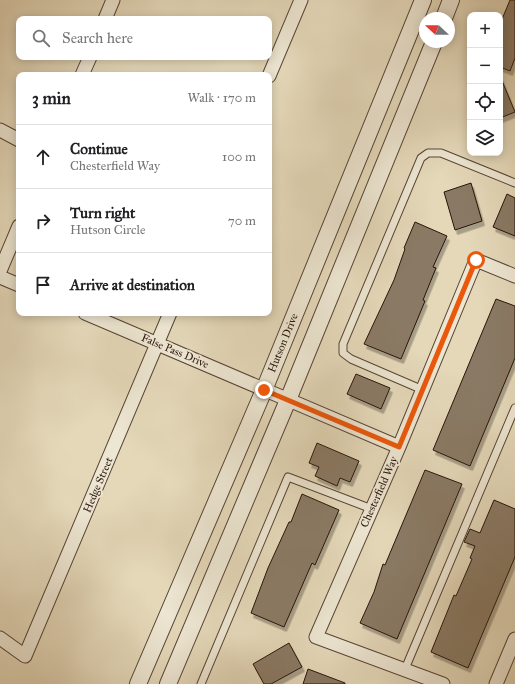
<!DOCTYPE html>
<meta charset="utf-8">
<style>
body{margin:0;font-family:"IM FELL Great Primer",serif;background:#f2f2f2;color:#202124}
.controls{position:absolute;right:12px;top:12px;display:grid;overflow:hidden;border-radius:8px;box-shadow:0 2px 10px #0003}
.controls button{width:36px;height:36px;display:grid;place-items:center;padding:0;border:0;border-bottom:1px solid #e0e0e0;background:#fff;color:#202124;font:20px sans-serif}
.compass{position:absolute;left:419px;top:12px;width:36px;height:36px;border-radius:50%;background:#fff;box-shadow:0 2px 10px #0003;rotate:292deg}
.stop{position:absolute;width:12px;height:12px;margin:-9px;border:3px solid #ea580c;border-radius:50%;background:#fff}
.stop.end{background:#ea580c;border-color:#fff;box-shadow:0 1px 4px #0008}
.list{margin:0;padding:0;list-style:none}
h2{display:flex;justify-content:space-between;align-items:center;height:52px;margin:0;padding:0 16px;font-size:17px}
h2 small{font-size:13px;font-weight:400;color:#757577}
.list li{display:grid;grid-template-columns:26px 1fr auto;gap:12px;align-items:center;box-sizing:border-box;height:64px;padding:0 16px;border-top:1px solid #e0e0e0}
.list b{display:block;font-size:15px;white-space:nowrap}
.list p{margin:0;font-size:13px;white-space:nowrap;color:#757577}
.list em{font-size:13px;font-style:normal;color:#757577}
.icon{flex:none;width:22px;height:22px;fill:none;stroke:currentColor;stroke-width:2;stroke-linecap:round;stroke-linejoin:round}
.map{position:relative;flex:none;width:515px;height:684px;overflow:hidden}
.search{position:absolute;background:#fff;box-shadow:0 2px 10px #0003;left:16px;top:16px;width:256px;height:44px;display:flex;align-items:center;gap:10px;box-sizing:border-box;padding:0 14px;border-radius:8px;color:#757577;font-size:15px}
.panel{position:absolute;background:#fff;box-shadow:0 2px 10px #0003;left:16px;top:72px;width:256px;height:244px;border-radius:8px}
.map>svg:first-child{display:block}
.building{fill:#8a7a65;stroke:#28140b;filter:url(#shadow)}
.lines{fill:none;stroke-linecap:round;stroke-linejoin:round}
.service-casing{stroke:#574536;stroke-width:9}
.minor-casing{stroke:#574536;stroke-width:15}
.tertiary-casing{stroke:#574536;stroke-width:18}
.service{stroke:#ede6d2;stroke-width:7}
.minor{stroke:#ede6d2;stroke-width:13}
.tertiary{stroke:#ede6d2;stroke-width:16}
.route{stroke:#ea580c;stroke-width:5}
.labels{text-anchor:middle;dominant-baseline:central;stroke-width:4;stroke-linejoin:round;paint-order:stroke}
.street-label{font-size:11px;fill:#28140b;stroke:#ede6d2}
</style>
<div class="map">
<svg width="515" height="684" viewBox="0 0 515 684">
<defs>
<filter id="shadow"><feDropShadow dx="2.5" dy="4.5" stdDeviation="0" flood-color="#0004"/></filter>
</defs>
<rect width="100%" height="100%" fill="#e4d8b9"/>
<filter id="stains"><feTurbulence type="fractalNoise" baseFrequency=".005" numOctaves="4"/><feColorMatrix values="0 0 0 0 .2 0 0 0 0 .09 0 0 0 0 .02 0 0 0 .5 -.17"/></filter>
<radialGradient id="worn" r=".72"><stop offset=".6" stop-color="#630" stop-opacity="0"/><stop offset="1" stop-color="#630" stop-opacity=".3"/></radialGradient>
<path class="building" d="M510,0H515V58L510,71L500,67V24Z
M500,76L515,112L500,118Z
M471,183L482,221L455,230L444,192Z
M507,194L515,198V236L493,227Z
M415,222L447,236L433,267L436,268L423,300L425,301L401,359L364,344L394,280L405,249L404,248Z
M496,299L515,306V358L470,466L433,450Z
M356,374L390,388L381,409L347,394Z
M317,443L359,461L350,482L340,478L337,486L315,476L319,467L309,463Z
M425,470L462,484L397,639L360,623L374,592L383,564L385,565Z
M302,494L339,510L315,565L312,563L284,627L251,613L268,568L289,522H291Z
M494,500L515,509V557L468,668L431,652L454,595L456,596L472,559L470,558L475,546L464,542L470,529L480,533Z
M289,643L302,667L271,684H264L253,664Z
M308,669L345,683V684H303Z"/>
<g class="lines">
<defs>
<path id="service" d="M423,390L351,359L343,353V344L421,158L428,153H441L515,183
M405,669L515,408
M201,684L288,477L372,509"/>
<path id="minor" d="M105,19L113,0
M82,75L90,57
M269,76L301,0
M0,130L19,140
M0,271L19,226
M0,277L19,285
M85,313L399,447
M0,638L25,656L170,313
M443,684L316,637L399,447L476,260L515,276
M496,684L515,639"/>
<path id="tertiary" d="M444,18L451,0
M138,684L264,390L423,0
M168,684L288,400L434,42"/>
</defs>
<use href="#service" class="service-casing"/>
<use href="#minor" class="minor-casing"/>
<use href="#tertiary" class="tertiary-casing"/>
<use href="#service" class="service"/>
<use href="#minor" class="minor"/>
<use href="#tertiary" class="tertiary"/>
</g>
<g class="lines">
<path class="route" d="M264,390L399,447L476,260"/>
</g>
<g class="labels">
<g class="street-label">
<text transform="translate(283 343) rotate(-68)">Hutson Drive</text>
<text transform="translate(175 351) rotate(23)">False Pass Drive</text>
<text transform="translate(98 485) rotate(-67)">Hedge Street</text>
<text transform="translate(379 492) rotate(-66)">Chesterfield Way</text>
</g>
</g>
<rect width="100%" height="100%" filter="url(#stains)"/>
<rect width="100%" height="100%" fill="url(#worn)"/>
</svg>
<div class="controls">
<button>+</button>
<button>−</button>
<button><svg class="icon" aria-label="locate" viewBox="0 0 24 24"><circle cx="12" cy="12" r="6"/><path d="M12 2v4M12 18v4M2 12h4M18 12h4"/></svg></button>
<button><svg class="icon" aria-label="layers" viewBox="0 0 24 24"><path d="M12 4l9 5-9 5-9-5zM3 14l9 5 9-5"/></svg></button>
</div>
<svg class="compass" viewBox="-18 -18 36 36"><path d="M0-13l5 13h-10z" fill="#e53935"/><path d="M0 13l5-13h-10z" fill="#757577"/></svg>
<div class="stop" style="left:476px;top:260px"></div>
<div class="stop end" style="left:264px;top:390px"></div>
<div class="search"><svg class="icon" aria-label="search" viewBox="0 0 24 24"><circle cx="10" cy="10" r="6"/><path d="M15 15l6 6"/></svg>Search here</div>
<section class="panel">
<h2>3 min<small>Walk · 170 m</small></h2>
<ul class="list">
<li><svg class="icon" aria-label="ahead" viewBox="0 0 24 24"><path d="M12 20V5M6 11l6-6 6 6"/></svg><div><b>Continue</b><p>Chesterfield Way</p></div><em>100 m</em></li>
<li><svg class="icon" aria-label="right" viewBox="0 0 24 24"><path d="M7 20v-9h11M14 6l5 5-5 5"/></svg><div><b>Turn right</b><p>Hutson Circle</p></div><em>70 m</em></li>
<li><svg class="icon" aria-label="arrive" viewBox="0 0 24 24"><path d="M6 21V4h12l-3 4 3 4H6"/></svg><div><b>Arrive at destination</b></div></li>
</ul>
</section>
</div>
